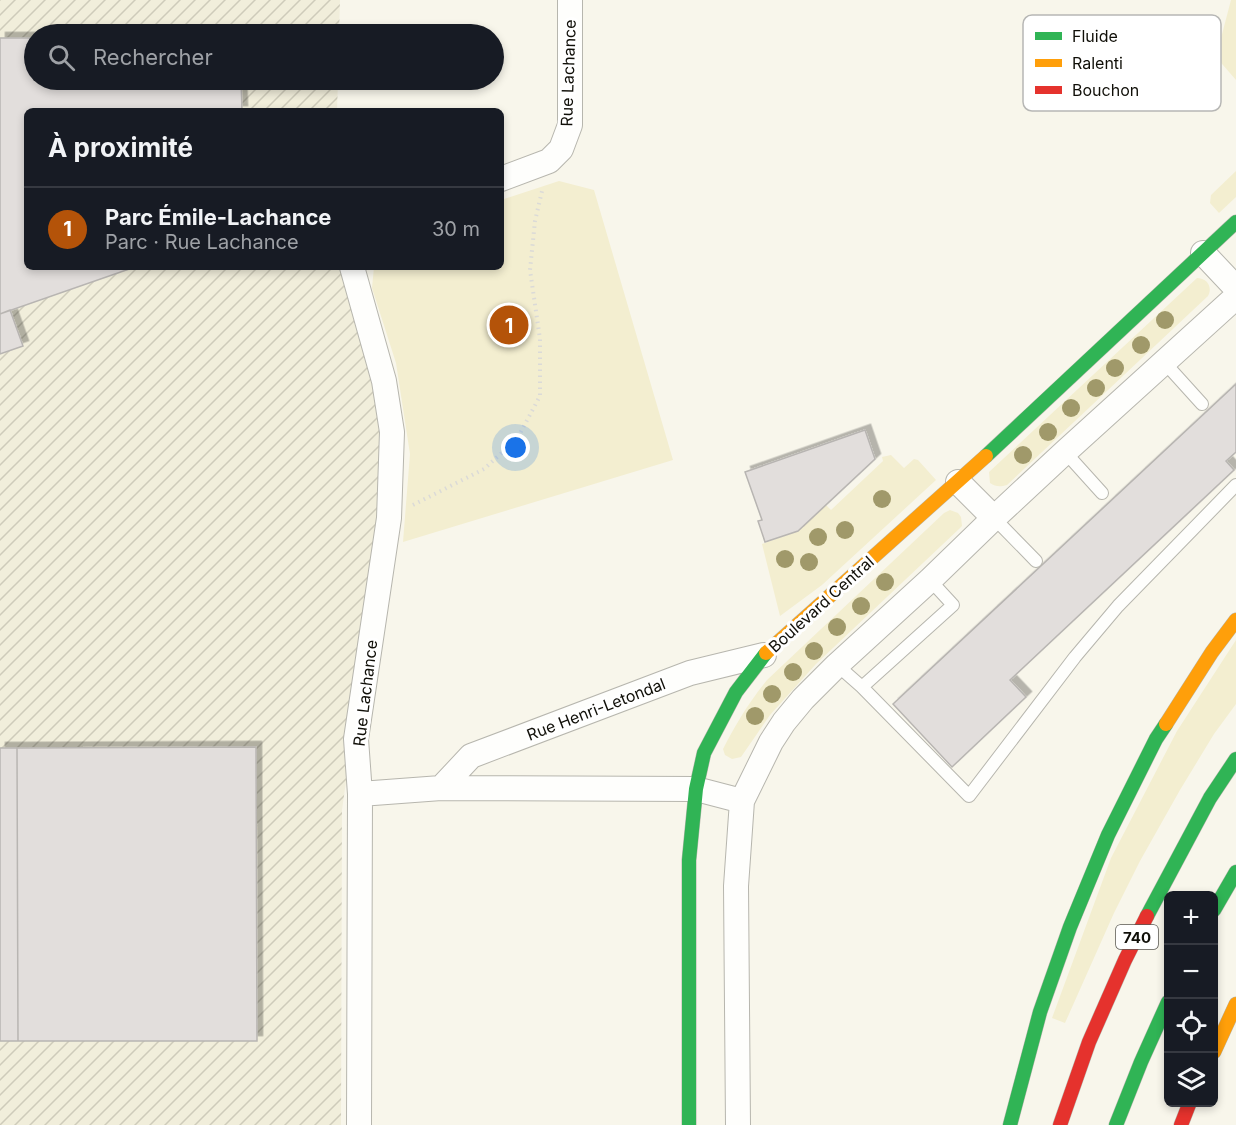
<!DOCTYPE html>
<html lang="fr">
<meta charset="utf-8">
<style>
body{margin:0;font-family:Inter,sans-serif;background:#242831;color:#f1f3f6}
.controls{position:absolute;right:18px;bottom:18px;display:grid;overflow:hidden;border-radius:9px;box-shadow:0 3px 9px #0003}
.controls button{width:54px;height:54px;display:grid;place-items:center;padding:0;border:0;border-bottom:2px solid #363941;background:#171b24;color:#f1f3f6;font:30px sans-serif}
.you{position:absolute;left:516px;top:448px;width:21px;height:21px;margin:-15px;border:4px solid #fff;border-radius:50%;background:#1a73e8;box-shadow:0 0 0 9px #1a73e833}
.badge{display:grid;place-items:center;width:39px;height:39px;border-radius:50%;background:#b45309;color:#fff;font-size:20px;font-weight:700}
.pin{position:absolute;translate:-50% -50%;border:3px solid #fff;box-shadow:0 2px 6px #0006}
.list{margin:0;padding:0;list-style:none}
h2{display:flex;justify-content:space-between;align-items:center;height:78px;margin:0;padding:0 24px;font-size:26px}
h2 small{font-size:20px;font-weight:400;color:#9ea1a6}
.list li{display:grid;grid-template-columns:39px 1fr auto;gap:18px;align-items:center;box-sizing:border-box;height:84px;padding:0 24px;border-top:2px solid #363941}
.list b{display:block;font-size:22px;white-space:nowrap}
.list p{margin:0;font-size:20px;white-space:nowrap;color:#9ea1a6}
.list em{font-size:20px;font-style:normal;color:#9ea1a6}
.icon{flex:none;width:33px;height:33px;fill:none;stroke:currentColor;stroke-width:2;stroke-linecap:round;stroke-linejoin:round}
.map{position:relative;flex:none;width:1236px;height:1125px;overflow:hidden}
.search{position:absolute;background:#171b24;box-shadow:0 3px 9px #0003;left:24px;top:24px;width:480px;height:66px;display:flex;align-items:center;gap:15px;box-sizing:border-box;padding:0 21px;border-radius:33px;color:#9ea1a6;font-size:22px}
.panel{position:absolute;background:#171b24;box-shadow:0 3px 9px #0003;left:24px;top:108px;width:480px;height:162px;border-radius:9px}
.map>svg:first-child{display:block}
.industrial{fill:url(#industrial-furrows)}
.green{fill:#f3eed0}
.building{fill:#e2dedc;stroke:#b8b5b2;stroke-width:1.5;filter:url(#shadow)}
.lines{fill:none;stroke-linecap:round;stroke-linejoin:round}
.lane-casing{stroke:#b7b6ae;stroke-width:14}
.street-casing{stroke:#b7b6ae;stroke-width:26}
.fast-casing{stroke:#b7b6ae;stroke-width:15}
.slow-casing{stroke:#b7b6ae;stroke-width:15}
.jam-casing{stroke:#b7b6ae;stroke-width:15}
.path{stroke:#dbdad7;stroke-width:4;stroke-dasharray:1.5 4.5;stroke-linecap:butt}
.lane{stroke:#fefefc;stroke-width:12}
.street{stroke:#fefefc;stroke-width:24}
.fast{stroke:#30b455;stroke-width:14}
.slow{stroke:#ff9f0a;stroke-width:14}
.jam{stroke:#e5322d;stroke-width:14}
.tree{fill:#a0996a}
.labels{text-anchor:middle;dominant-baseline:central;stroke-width:6;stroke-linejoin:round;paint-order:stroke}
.shield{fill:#fff;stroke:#585752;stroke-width:1.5}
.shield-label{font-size:15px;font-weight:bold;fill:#100f08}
.street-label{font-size:16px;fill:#100f08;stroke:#fff}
.key{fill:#fff;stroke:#b7b7b5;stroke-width:1.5}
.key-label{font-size:16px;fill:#100f08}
</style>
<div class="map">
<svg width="1236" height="1125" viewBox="0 0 1236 1125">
<defs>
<pattern id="industrial-furrows" width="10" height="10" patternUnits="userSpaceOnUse" patternTransform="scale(1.5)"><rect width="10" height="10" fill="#f1eedb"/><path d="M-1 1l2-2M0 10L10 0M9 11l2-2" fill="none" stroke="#cecbba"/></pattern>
<filter id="shadow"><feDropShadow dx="5.5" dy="-5.5" stdDeviation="0" flood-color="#0004"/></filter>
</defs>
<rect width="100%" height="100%" fill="#f8f6eb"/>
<path class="industrial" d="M0,0H340L339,34H34V80H338L337,111H27V267H347L381,377L383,521L342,810L341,1125H0Z"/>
<path class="green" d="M1231,0H1236V80L1216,57Z
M1236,171V197L1219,213L1210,203L1211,195Z
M559,181L594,190L673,460L403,542L410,454L396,363L372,288L374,267H501V200Z
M1197,278C1207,278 1213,287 1208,296L1007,485C1000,487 996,487 990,483L989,472Z
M891,455L904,468L914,459L918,460L936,480L822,585L780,616L762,544L798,531L826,505L831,510L883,461L882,457Z
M950,510L958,513L961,517L962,526L959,529L816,664L770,715L741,757L732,759L725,755L723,749C736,724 749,702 767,680L944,513Z
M1236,640V704L1214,734L1180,790L1140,861L1114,913L1065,1023L1052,1018L1111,858L1177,731Z"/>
<path class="building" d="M0,38H34V80H241L242,111H27V267H135L0,314Z
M10,310L23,346L0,354V314Z
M1236,384V452L1226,461L1234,470L1010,680L1026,697L952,767L893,704Z
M865,430L875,459L798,531L765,542L758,521L762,520L745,472Z
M256,747L257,1041H18L17,748Z
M0,748H17L18,1041H0Z"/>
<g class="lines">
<defs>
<path id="lane" d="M1164,362L1202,404
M1065,452L1102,493
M994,518L1036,561
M837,665L862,687L953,605L930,580
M862,687L969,796L1075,657L1118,606L1236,485"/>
<path id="street" d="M501,179L549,161L561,149L570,125V0
M1203,253L1236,288
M352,267L384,381L392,432L389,518L356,739L360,794L359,1125
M958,482L994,518
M441,788L471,756L690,673L764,655
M360,794L441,788L696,789L742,801
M738,1125L736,886L742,801L771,742L784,722L803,699L837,665L930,580L994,518L1065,452L1236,297"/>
<path id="fast" d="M986,456L1236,222
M1214,910L1236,872
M1147,916L1210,798L1236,759
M689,1125V860L696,789L704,753L736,692L766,653
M1010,1125L1040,1012L1070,927L1108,835L1156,739L1166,724
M1116,1125L1141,1062L1168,1002"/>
<path id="slow" d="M766,653L986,456
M1166,724L1212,652L1236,620
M1214,1052L1236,1004"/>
<path id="jam" d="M1060,1125L1089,1042L1125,960L1147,916
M1181,1125L1190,1102"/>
</defs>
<use href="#lane" class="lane-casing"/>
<use href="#street" class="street-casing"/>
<use href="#fast" class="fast-casing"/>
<use href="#slow" class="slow-casing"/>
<use href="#jam" class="jam-casing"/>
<path class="path" d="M413,505L484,469L517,439L540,396V339L530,270L535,221L542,191"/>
<use href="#lane" class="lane"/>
<use href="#street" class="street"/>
<use href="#fast" class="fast"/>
<use href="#slow" class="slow"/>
<use href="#jam" class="jam"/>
</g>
<g class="tree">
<circle cx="1165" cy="320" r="9"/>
<circle cx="1141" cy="345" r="9"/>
<circle cx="1115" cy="368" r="9"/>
<circle cx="1096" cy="388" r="9"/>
<circle cx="1071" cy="408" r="9"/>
<circle cx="1048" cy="432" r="9"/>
<circle cx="1023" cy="455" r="9"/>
<circle cx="882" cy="499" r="9"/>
<circle cx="845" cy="530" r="9"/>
<circle cx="818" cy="537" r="9"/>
<circle cx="785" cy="559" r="9"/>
<circle cx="809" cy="562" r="9"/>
<circle cx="885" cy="582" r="9"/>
<circle cx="861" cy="606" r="9"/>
<circle cx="837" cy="627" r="9"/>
<circle cx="814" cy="651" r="9"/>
<circle cx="793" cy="672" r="9"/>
<circle cx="772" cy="694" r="9"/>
<circle cx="755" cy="716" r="9"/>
</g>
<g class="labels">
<rect class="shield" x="1116" y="925" width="42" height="24" rx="4.5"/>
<g class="shield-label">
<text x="1137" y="937">740</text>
</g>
<g class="street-label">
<text transform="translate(568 73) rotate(-88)">Rue Lachance</text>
<text transform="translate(821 604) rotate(-42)">Boulevard Central</text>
<text transform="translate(365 693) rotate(-83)">Rue Lachance</text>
<text transform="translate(596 709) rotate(-21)">Rue Henri-Letondal</text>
</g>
</g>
<rect x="1023" y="15" width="198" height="96" rx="9" class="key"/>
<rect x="1035" y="32" width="27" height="8" fill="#30b455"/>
<rect x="1035" y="59" width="27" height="8" fill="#ff9f0a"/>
<rect x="1035" y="86" width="27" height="8" fill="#e5322d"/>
<g class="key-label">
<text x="1072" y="42">Fluide</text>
<text x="1072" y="69">Ralenti</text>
<text x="1072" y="96">Bouchon</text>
</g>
</svg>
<div class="controls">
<button>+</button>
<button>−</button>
<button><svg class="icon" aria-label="locate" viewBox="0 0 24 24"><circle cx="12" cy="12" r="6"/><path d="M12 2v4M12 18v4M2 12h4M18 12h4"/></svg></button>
<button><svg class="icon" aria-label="layers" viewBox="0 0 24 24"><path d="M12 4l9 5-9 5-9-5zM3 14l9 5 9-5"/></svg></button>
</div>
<div class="you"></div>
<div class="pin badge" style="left:509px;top:325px">1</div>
<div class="search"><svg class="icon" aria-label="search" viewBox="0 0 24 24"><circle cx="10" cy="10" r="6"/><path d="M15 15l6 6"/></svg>Rechercher</div>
<section class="panel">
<h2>À proximité<small></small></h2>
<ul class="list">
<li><span class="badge">1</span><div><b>Parc Émile-Lachance</b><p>Parc · Rue Lachance</p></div><em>30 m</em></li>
</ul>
</section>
</div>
